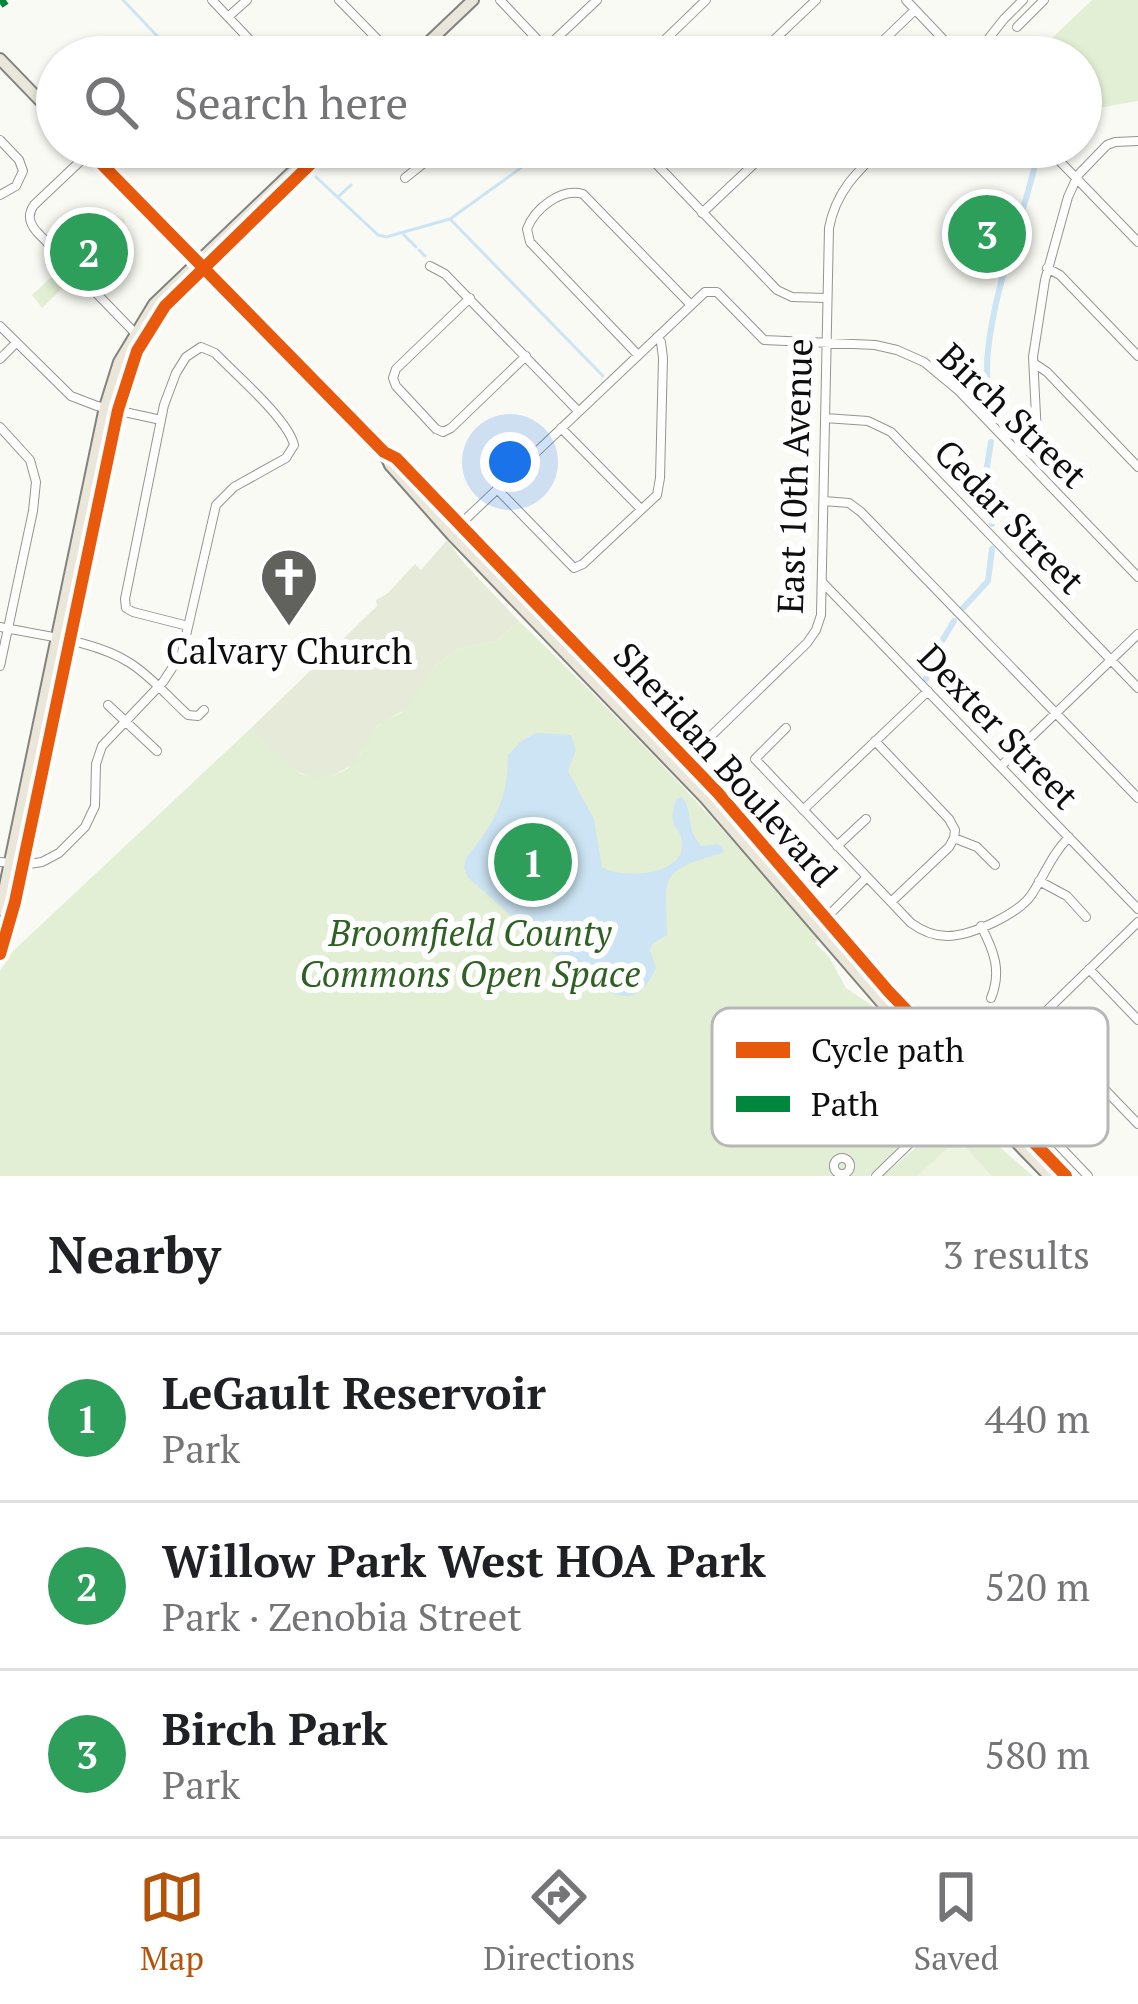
<!DOCTYPE html>
<meta charset="utf-8">
<style>
body{margin:0;font-family:"PT Serif",serif;background:#f6f6f6;color:#202124}
.you{position:absolute;left:510px;top:462px;width:42px;height:42px;margin:-30px;border:9px solid #fff;border-radius:50%;background:#1a73e8;box-shadow:0 0 0 18px #1a73e833}
.badge{display:grid;place-items:center;width:78px;height:78px;border-radius:50%;background:#b45309;color:#fff;font-size:39px;font-weight:700}
.pin{position:absolute;translate:-50% -50%;border:6px solid #fff;box-shadow:0 3px 12px #0006}
.list{margin:0;padding:0;list-style:none}
h2{display:flex;justify-content:space-between;align-items:center;height:156px;margin:0;padding:0 48px;font-size:51px}
h2 small{font-size:39px;font-weight:400;color:#757577}
.list li{display:grid;grid-template-columns:78px 1fr auto;gap:36px;align-items:center;box-sizing:border-box;height:168px;padding:0 48px;border-top:3px solid #e0e0e0}
.list b{display:block;font-size:45px;white-space:nowrap}
.list p{margin:0;font-size:39px;white-space:nowrap;color:#757577}
.list em{font-size:39px;font-style:normal;color:#757577}
.icon{flex:none;width:66px;height:66px;fill:none;stroke:currentColor;stroke-width:2;stroke-linecap:round;stroke-linejoin:round}
.map{position:relative;flex:none;width:1138px;height:1176px;overflow:hidden}
.search{position:absolute;background:#fff;box-shadow:0 3px 9px #0004;left:36px;right:36px;top:36px;height:132px;display:flex;align-items:center;gap:30px;box-sizing:border-box;padding:0 42px;border-radius:66px;color:#757577;font-size:45px}
.sheet{height:660px;background:#fff}
nav{display:flex;justify-content:space-around;align-items:center;box-sizing:border-box;height:168px;border-top:3px solid #e0e0e0;background:#fff;font-size:33px;color:#757577}
nav a{display:grid;justify-items:center;gap:6px}
nav .on{color:#b45309}
.map>svg:first-child{display:block}
.green{fill:#e3efd5}
.cemetery{fill:#e5ebd8}
.pitch{fill:#ecf3df}
.water{fill:#cce4f3}
.lines{fill:none;stroke-linecap:round;stroke-linejoin:round}
.stream{stroke:#cce4f3;stroke-width:3}
.canal{stroke:#cce4f3;stroke-width:6}
.minor-casing{stroke:#949492;stroke-width:10}
.major-casing{stroke:#82827f;stroke-width:14}
.minor{stroke:#fefefd;stroke-width:8}
.major{stroke:#eae7da;stroke-width:10}
.quiet{stroke:#00873e;stroke-width:9;stroke-dasharray:18 9;stroke-linecap:butt}
.cycleway-casing{stroke:#fff;stroke-width:20}
.cycleway{stroke:#e8590c;stroke-width:12}
.labels{text-anchor:middle;dominant-baseline:central;stroke-width:12;stroke-linejoin:round;paint-order:stroke}
.street-label{font-size:36px;fill:#0e0e0e;stroke:#fff}
.poi-label{font-size:36px;fill:#0e0e0e;stroke:#fff}
.park-label{font-size:36px;font-style:italic;fill:#2e6123;stroke:#fff}
.key{fill:#fff;stroke:#b7b7b7;stroke-width:3}
.key-label{font-size:33px;fill:#0e0e0e}
</style>
<div class="map">
<svg width="1138" height="1176" viewBox="0 0 1138 1176">
<rect width="100%" height="100%" fill="#fafaf4"/>
<path class="green" d="M1092,0H1138V101L1081,111V57H1032Z
M117,216L125,220L123,230L42,308L32,295Z
M519,621C623,721 722,826 816,935L819,939L815,943L829,957L846,988L870,1004L883,1017L896,1039L920,1057L931,1077L937,1084L948,1089L949,1096L869,1176H0V971L12,952L250,729L295,770L303,775L330,777L347,769L361,755L371,732L383,722L401,713L435,666L457,649L496,641Z
M965,1105L987,1136L1033,1176H883Z"/>
<path class="cemetery" d="M447,540L465,564L519,621L496,641L457,649L435,666L408,708L377,726L356,763L330,777L312,778L294,770L250,729L377,606L376,600L388,593L415,564L421,570Z"/>
<path class="pitch" d="M957,1138L992,1176H917L957,1139Z"/>
<path class="water" d="M536,733L571,735L576,750L568,771L594,819L602,867C624,880 684,875 682,844C681,822 666,833 676,799L682,797C694,811 684,826 701,846L718,844L724,850L722,853C657,872 666,875 667,935L652,944L650,950L656,968C650,981 640,998 623,996C586,991 501,904 468,878L464,867L466,858C494,823 508,801 508,755L520,742Z"/>
<g class="lines">
<path class="stream" d="M123,0L177,57
M175,53L192,49
M281,147L295,157
M564,147L565,152
M316,177L378,235L386,237L450,219L550,147
M339,196L351,185
M450,219L603,376
M404,235L416,247
M419,250L425,256"/>
<path class="canal" d="M990,416C989,395 985,372 988,351C995,282 1023,220 1038,153
M991,442L986,473L992,498V524
M963,608L988,581L992,549
M926,679L930,661L954,621"/>
<defs>
<path id="minor" d="M212,0L266,57
M339,0L387,49
M500,0L554,57
M906,0L960,57
M228,17L247,0
M1017,27L1044,0
M546,48L597,0
M647,57L706,0
M756,57L816,0
M866,57L915,10
M974,57L1004,19L1023,0
M0,140L19,160L23,171L16,186L0,195
M640,147L777,290L792,297L827,298
M1046,147L1138,242
M90,152L34,205C27,215 29,223 37,232L134,332
M650,158L662,147
M405,178L444,147
M702,213L772,147
M430,266L445,274L578,411
M1047,268L1060,275L1138,356
M470,298L396,369L393,378L396,386L436,429L443,432L451,428L526,356
M0,326L71,396L97,406L161,420
M638,355L530,242L527,229C535,208 561,188 583,194L691,305
M0,359L16,343
M1035,364L1047,372L1138,467
M825,418L868,421L891,432L1138,688
M0,427L30,460L36,482L33,511L0,666
M561,428L641,509
M1021,456L1037,435L1033,357L1045,280L1068,197L1078,175L1107,145L1115,142L1138,141
M497,489L574,568L583,564L657,495L660,478L663,358L661,342L657,337
M824,501L849,503L861,512L1138,798
M451,533L705,292H717L764,340L875,345L897,350L924,362L959,391L1138,577
M823,583L1138,909
M188,626L133,612L126,608L125,599L164,405L176,373L186,357L201,347L215,353C235,374 288,419 294,445
M0,627C42,636 94,640 130,663C152,677 169,698 188,715L198,716L204,710
M108,705L157,751
M786,728L755,759L911,923C922,931 933,936 947,936C971,936 1019,914 1032,894C1045,874 1052,854 1069,837
M875,741L949,819L955,830L954,838
M685,761L807,643L816,630L821,615L829,228C836,191 857,172 883,147
M1001,766L1138,634
M803,810L928,691
M954,838L977,847L995,865
M837,846L866,819
M0,862L29,864L42,862L59,853L85,827L95,806L96,764L102,746L163,682L182,653L216,505L234,487L286,458L294,445
M1039,881L1067,896L1086,917
M891,902L949,847L954,838
M826,918L867,877
M981,926C994,951 1002,971 991,998
M1089,969L1138,1020
M1037,1019L1138,1124
M988,1067L1004,1088L1088,1176
M834 1166a8 8 0 1 1 16 0a8 8 0 1 1-16 0Z
M876,1176L1138,922"/>
<path id="major" d="M413,57L473,0
M0,59L57,118
M85,147L384,452L396,458L718,793L889,992L1066,1176
M384,452L390,465L452,535L705,798L882,1003L1049,1176
M0,910L105,407L119,362L154,304L291,173
M0,954L15,902L118,410L137,351L165,306L328,147"/>
</defs>
<use href="#minor" class="minor-casing"/>
<use href="#major" class="major-casing"/>
<use href="#minor" class="minor"/>
<use href="#major" class="major"/>
<path class="quiet" d="M0,4L6,0"/>
<defs>
<path id="cycleway" d="M85,147L384,452L396,458L718,793L889,992L1066,1176
M0,954L15,902L118,410L137,351L165,306L328,147"/>
</defs>
<use href="#cycleway" class="cycleway-casing"/>
<use href="#cycleway" class="cycleway"/>
</g>
<defs>
<symbol id="church-pin" viewBox="-11 -11 22 30"><path d="M0 17L-7.5 6A9.5 9.5 0 1 1 7.5 6Z" fill="#61615e" stroke="#fff"/><path d="M-1.2-6h2.4v3.5h3.3v2.4h-3.3V6h-2.4V-.1h-3.3v-2.4h3.3Z" fill="#fff"/></symbol>
</defs>
<g fill-rule="evenodd">
<use href="#church-pin" x="256" y="544" width="66" height="90"/>
</g>
<g class="labels">
<g class="street-label">
<text transform="translate(1013 415) rotate(44)">Birch Street</text>
<text transform="translate(794 476) rotate(-88)">East 10th Avenue</text>
<text transform="translate(1010 516) rotate(46)">Cedar Street</text>
<text transform="translate(999 726) rotate(46)">Dexter Street</text>
<text transform="translate(726 764) rotate(48)">Sheridan Boulevard</text>
</g>
<g class="poi-label">
<text x="289" y="650">Calvary Church</text>
</g>
<g class="park-label">
<text x="470" y="932">Broomfield County<tspan x="470" dy="41">Commons Open Space</tspan></text>
</g>
</g>
<rect x="712" y="1008" width="396" height="138" rx="18" class="key"/>
<rect x="736" y="1042" width="54" height="16" fill="#e8590c"/>
<rect x="736" y="1096" width="54" height="16" fill="#00873e"/>
<g class="key-label">
<text x="811" y="1062">Cycle path</text>
<text x="811" y="1116">Path</text>
</g>
</svg>
<div class="you"></div>
<div class="pin badge" style="left:533px;top:862px;background:#2e9e5b">1</div>
<div class="pin badge" style="left:89px;top:252px;background:#2e9e5b">2</div>
<div class="pin badge" style="left:987px;top:234px;background:#2e9e5b">3</div>
<div class="search"><svg class="icon" aria-label="search" viewBox="0 0 24 24"><circle cx="10" cy="10" r="6"/><path d="M15 15l6 6"/></svg>Search here</div>
</div>
<section class="sheet">
<h2>Nearby<small>3 results</small></h2>
<ul class="list">
<li><span class="badge" style="background:#2e9e5b">1</span><div><b>LeGault Reservoir</b><p>Park</p></div><em>440 m</em></li>
<li><span class="badge" style="background:#2e9e5b">2</span><div><b>Willow Park West HOA Park</b><p>Park · Zenobia Street</p></div><em>520 m</em></li>
<li><span class="badge" style="background:#2e9e5b">3</span><div><b>Birch Park</b><p>Park</p></div><em>580 m</em></li>
</ul>
</section>
<nav>
<a class="on"><svg class="icon" aria-label="map" viewBox="0 0 24 24"><path d="M3 6l6-2 6 2 6-2v14l-6 2-6-2-6 2zM9 4v14M15 6v14"/></svg>Map</a>
<a><svg class="icon" aria-label="directions" viewBox="0 0 24 24"><path d="M12 3l9 9-9 9-9-9zM9 14v-3h6M13 9l2 2-2 2"/></svg>Directions</a>
<a><svg class="icon" aria-label="saved" viewBox="0 0 24 24"><path d="M7 4h10v16l-5-4-5 4z"/></svg>Saved</a>
</nav>
